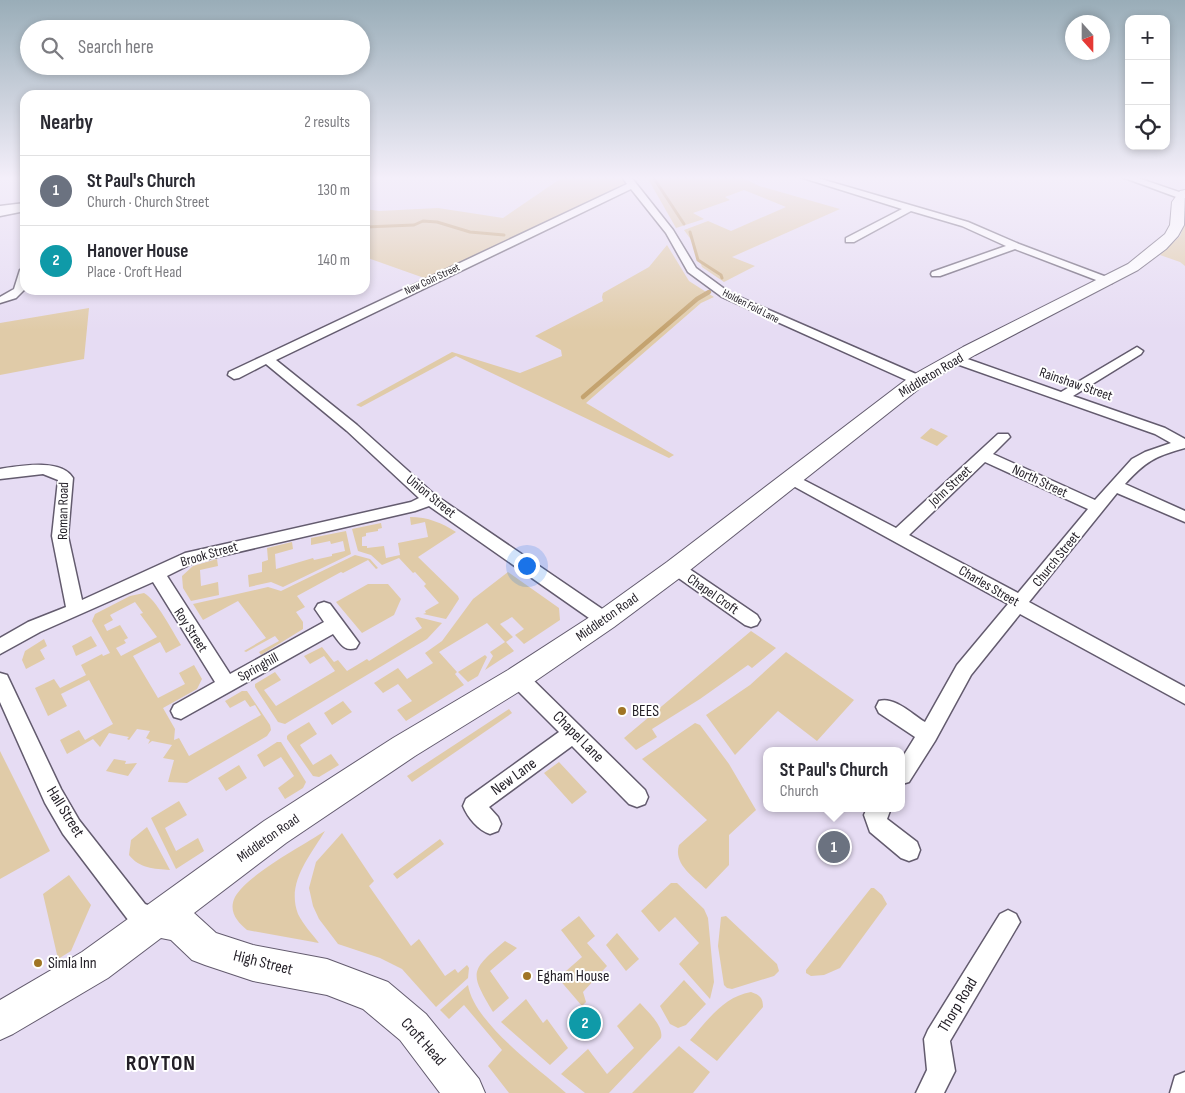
<!DOCTYPE html>
<meta charset="utf-8">
<style>
body{margin:0;font-family:"Sofia Sans Condensed",sans-serif;background:#f2f2f3;color:#2b2b33}
.controls{position:absolute;right:15px;top:15px;display:grid;overflow:hidden;border-radius:10px;box-shadow:0 2px 8px #0003}
.controls button{width:45px;height:45px;display:grid;place-items:center;padding:0;border:0;border-bottom:1px solid #e1e1e2;background:#fff;color:#2b2b33;font:25px sans-serif}
.compass{position:absolute;left:1065px;top:15px;width:45px;height:45px;border-radius:50%;background:#fff;box-shadow:0 2px 8px #0003;rotate:159deg}
.you{position:absolute;left:526px;top:565px;width:18px;height:18px;margin:-12px;border:4px solid #fff;border-radius:50%;background:#1a73e8;box-shadow:0 0 0 8px #1a73e833}
.badge{display:grid;place-items:center;width:32px;height:32px;border-radius:50%;background:#2563eb;color:#fff;font-size:16px;font-weight:700}
.pin{position:absolute;translate:-50% -50%;border:2px solid #fff;box-shadow:0 1px 5px #0006}
.popup{position:absolute;left:763px;top:747px;width:142px;height:65px;box-sizing:border-box;display:grid;place-content:center;border-radius:10px;background:#fff;filter:drop-shadow(0 1px 4px #0005);font-size:16px;white-space:nowrap;color:#7c7c81}
.popup b{font-size:19px;color:#2b2b33}
.popup::after{content:'';position:absolute;left:50%;top:100%;margin-left:-10px;border:10px solid transparent;border-top-color:#fff}
.list{margin:0;padding:0;list-style:none}
h2{display:flex;justify-content:space-between;align-items:center;height:65px;margin:0;padding:0 20px;font-size:21px}
h2 small{font-size:16px;font-weight:400;color:#7c7c81}
.list li{display:grid;grid-template-columns:32px 1fr auto;gap:15px;align-items:center;box-sizing:border-box;height:70px;padding:0 20px;border-top:1px solid #e1e1e2}
.list b{display:block;font-size:19px;white-space:nowrap}
.list p{margin:0;font-size:16px;white-space:nowrap;color:#7c7c81}
.list em{font-size:16px;font-style:normal;color:#7c7c81}
.icon{flex:none;width:28px;height:28px;fill:none;stroke:currentColor;stroke-width:2;stroke-linecap:round;stroke-linejoin:round}
.map{position:relative;flex:none;width:1185px;height:1093px;overflow:hidden}
.search{position:absolute;background:#fff;box-shadow:0 2px 8px #0003;left:20px;top:20px;width:350px;height:55px;display:flex;align-items:center;gap:12px;box-sizing:border-box;padding:0 18px;border-radius:28px;color:#7c7c81;font-size:19px}
.panel{position:absolute;background:#fff;box-shadow:0 2px 8px #0003;left:20px;top:90px;width:350px;height:205px;border-radius:15px}
.map>svg:first-child{display:block}
.green{fill:#e0cba8;fill-rule:evenodd}
.lines{fill:none;stroke-linecap:round;stroke-linejoin:round}
.stream-far1{stroke:#c4a36f;stroke-width:3}
.stream{stroke:#c4a36f;stroke-width:4.5}
.street-casing{stroke:#635b6e;stroke-width:3}
.secondary-casing{stroke:#635b6e;stroke-width:2}
.primary-casing{stroke:#635b6e;stroke-width:3}
.street{fill:#fff;fill-rule:evenodd}
.secondary{fill:#fff;fill-rule:evenodd}
.primary{fill:#fff;fill-rule:evenodd}
.poi-dot{fill:#a07525;stroke:#fff;stroke-width:2}
.labels{text-anchor:middle;dominant-baseline:central;stroke-width:4;stroke-linejoin:round;paint-order:stroke}
.far-street-label{font-size:11px;fill:#221e26;stroke:#fff}
.street-label{font-size:14px;fill:#221e26;stroke:#fff}
.near-poi-label{font-size:16px;fill:#221e26;stroke:#fff;text-anchor:start}
.near-street-label{font-size:16px;fill:#221e26;stroke:#fff}
.near-district-label{font-size:22px;font-weight:bold;letter-spacing:1px;fill:#221e26;stroke:#fff}
</style>
<div class="map">
<svg width="1185" height="1093" viewBox="0 0 1185 1093">
<rect width="100%" height="100%" fill="#e6dcf3"/>
<path class="green" d="M563,177H623L628,185L427,279L365,257V209L379,211L438,208L503,218Z
M647,177H742L759,186L840,209L732,257L755,266L724,282L702,267L692,241L684,230L708,221L731,231L786,207L744,190L725,197L730,200L693,213L704,219L676,228Z
M1185,223V266L1180,262L1160,255L1180,236Z
M667,245L689,281L714,297L701,303L586,403L674,455L669,458L456,356L361,407L356,405L452,352L520,373L562,356L561,350L535,336L603,301L602,297L603,293L649,267Z
M89,308L84,359L0,375V323Z
M931,428L948,436L937,446L920,438Z
M410,517C428,517 442,523 456,532L418,557L458,596L459,599L446,619L423,614L426,613L425,611L439,603L424,586L426,584L415,572L413,573L399,558L382,565L371,555L358,551L352,529L381,523L382,528L378,529V531L366,533V536L362,537V546H367V548L384,546L386,558L400,555L398,543L428,537L425,522L411,525Z
M346,531L351,554L283,587L271,582L249,587L248,575L262,572V562L268,560L267,548L292,542L293,549L275,554L276,569L313,558L314,560L332,556V554L345,551L343,541L331,544L330,541L311,545V538Z
M355,555L370,559L378,568L376,569L368,560L343,573L341,572L297,596L305,607L296,612L303,622V629L261,655L259,652L279,641L275,636L246,652L244,651L266,638L238,601L203,620L193,604L268,587L281,591Z
M217,559L218,566L200,570L201,586L218,582L219,595L191,601L183,588L182,576L193,566Z
M508,572L559,608L560,620L524,644L515,635L524,629L512,617L500,624L513,637L506,642L514,651L485,670L493,656L490,652L505,642L487,623L439,652L457,672L455,674L464,685L406,721L397,710L412,701L398,684L383,693L374,683L398,668L407,679L433,663L425,653L442,641L473,599Z
M368,584H388L401,599L394,615L362,633L336,602Z
M144,593C156,599 173,632 181,645L166,653L160,642L133,656L158,698L185,684L179,673L194,665L202,679L197,689L163,708L175,729L174,740L179,738L189,756L261,715L255,705L250,707L245,700L230,708L225,701L242,691H247L270,725L271,730L267,736L187,783L168,782L174,760L163,758L172,745L152,741L148,744L150,740L146,738L150,731L137,729L129,740L127,739L129,737L109,733L100,747L93,739L67,754L60,740L79,730L85,740L113,724L89,680L61,694L67,706L48,716L35,688L54,679L60,688L86,675L81,665L102,654L103,656L110,653L92,621L95,614L130,596ZM135,602L143,613L140,614L157,637L121,656L116,648L126,643L124,640L128,638L120,625L107,631L104,625L113,620L110,615Z
M418,617L442,623L427,639L285,724L278,722L255,687V684L275,672L281,680L264,690L276,706L335,671L324,656L310,664L304,656L322,647L334,662L338,660L347,671L367,659L369,661L422,628L415,618Z
M751,631L776,648L752,668L748,665L700,699L652,729L657,737L636,750L624,738Z
M91,636L97,646L76,656L72,646Z
M44,639L47,646L40,650L45,659L26,669L22,660L25,651Z
M786,652L854,700L817,741L778,711L735,755L706,715L750,685Z
M485,655L487,657L478,676L468,682L458,672Z
M343,701L352,712L332,725L324,713Z
M509,709L512,713L412,782L407,776Z
M309,722L317,734L300,745L313,765L331,754L339,765L319,777L313,776L287,739V736L289,734Z
M695,723L700,725L729,764L756,810L729,835V865L706,889C694,877 673,864 679,845L707,820L642,759Z
M277,742H281L306,782L303,788L285,799L278,788L294,776L281,757L264,767L257,755Z
M0,751L50,851L0,879Z
M114,759L126,761L125,764L137,763L128,776L106,771Z
M559,762L587,792L572,804L544,773Z
M239,765L247,778L226,791L218,778Z
M179,801L187,815L165,828L176,851L198,838L204,851L176,869L151,818Z
M147,827L170,870C154,869 139,868 129,855L131,840Z
M325,831C310,856 286,883 298,914C303,924 312,934 319,943L247,930C237,922 228,911 235,897C247,875 302,846 325,831Z
M342,833L374,881L369,886L411,946L419,939L445,976L455,969L458,973L467,965L469,968L468,978L436,1007L402,969L380,958L338,944L319,919L313,906L309,888L316,862Z
M440,839L444,844L397,879L393,874Z
M69,875L91,905L71,951L58,959L43,894Z
M671,883H677L704,909L708,918L714,982L710,999L679,964L699,943L675,917L659,932L641,911Z
M871,888H874L882,895L887,904L840,968L824,975L811,976L806,973V970Z
M579,916L595,936L587,943L607,966L583,992L586,1002L582,1006L558,978L582,957L561,930Z
M726,916L777,964L779,971L774,976L732,989L727,988L724,985L718,946L721,917Z
M617,933L639,959L626,971L606,945Z
M505,941L517,948L490,971L509,998L493,1012C469,972 470,971 505,941Z
M684,980L706,1004L686,1025L678,1028L670,1024L660,1006Z
M468,985C474,1023 538,1068 566,1093H509L488,1066L502,1050L464,1005L449,1019L440,1010Z
M751,992C760,995 763,998 763,1007L717,1061L690,1040C708,1020 723,997 751,992Z
M526,999L543,1023L547,1019L568,1048L550,1065L501,1022Z
M640,1003C648,1012 664,1026 661,1038L609,1093H585L561,1074L588,1049L607,1074L634,1048L617,1026Z
M679,1046L710,1072L693,1093H632Z"/>
<g class="lines">
<path class="stream-far1" d="M653,177L684,224
M640,178L642,177
M365,227L414,225L423,221L437,222L470,232L504,235
M690,232L698,260L721,275L722,278"/>
<path class="stream" d="M583,397L697,299L709,292"/>
<defs>
<path id="street" d="M622,177H631L673,230L696,268L730,293L923,377L924,380L923,383H913L722,297L688,272L666,233L631,189L276,360L357,425L435,495L611,615L614,620L611,625L605,627L599,625L429,506L415,511L195,562L167,576L230,674L324,622L315,609L318,604L324,602L330,604L359,643L356,648C344,652 340,643 333,634L181,719L174,717L171,711L174,705L215,682L153,582L40,632L0,654V638L28,622L66,607L52,536L58,480L43,474L0,479V469C19,466 61,458 73,478L68,536L82,600L185,553L411,502L419,498L347,431L266,364L239,378L234,379L228,375L229,372L263,356L627,184Z
M800,177H814L968,222L1019,244L1112,279L1113,281L1112,283H1104L1015,249L940,276H932L931,274L932,272L1006,246L962,226L911,211L854,242H846V238L902,209Z
M1122,177H1135L1185,194V198H1179Z
M25,267L24,290L16,298L0,303V297L14,289L20,270Z
M1137,347L1143,351L1141,354L1073,396L1165,428L1185,439V448C1155,456 1145,462 1125,484L1185,511V522L1117,493L1029,602L1185,687V704L1020,614L971,675L935,741L909,782L902,784V758L915,737L879,713L876,707L879,701C894,696 912,714 925,722L957,665L1008,604L786,482L784,479L786,476H796L896,528L998,434H1008L1010,437L993,454L1095,500L1132,459L1145,452L1171,443L1155,434L951,362L949,359L951,356H959L1061,392ZM985,462L1088,509L1018,593L909,535Z
M676,562L682,564L757,615L760,620L757,625L751,627L745,625L670,572L668,568L670,564Z
M518,670L525,672L645,790L648,797L645,804L637,807L629,804L572,746L489,807L498,817L501,824L498,831L490,834C478,830 468,818 463,806L466,799L559,732L511,684L509,678L511,672Z
M0,673L7,675L61,789L79,820L145,904L166,912L170,920L166,928L158,932L129,921L63,834L45,803L0,702Z
M867,808H891L887,819L917,842L920,850L917,858L909,861L901,858L870,832L864,815Z
M1008,910L1016,914L1020,922L950,1041L955,1071L944,1093H916L927,1070L924,1039L928,1030L1000,914Z
M1185,1072V1093H1170L1175,1076Z"/>
<path id="secondary" d="M1185,190L1184,225L1178,236L1166,249L1138,270L975,355L925,384L685,574L614,627L528,686L415,756L286,843L194,913L216,933L253,945L327,959L388,982L426,1014L479,1079L485,1093H440L400,1040L363,1009L327,995L253,981L205,965L192,960L171,940L161,938L108,978L13,1034L0,1040V1000L82,952L264,821L393,738L508,670L596,613L667,562L911,376L963,347L1128,264L1165,234L1170,225L1172,202L1180,191Z"/>
<path id="primary" d="M25,203V211L0,216V206Z"/>
</defs>
<use href="#street" class="street-casing"/>
<use href="#secondary" class="secondary-casing"/>
<use href="#primary" class="primary-casing"/>
<use href="#street" class="street"/>
<use href="#secondary" class="secondary"/>
<use href="#primary" class="primary"/>
</g>
<linearGradient id="sky" x2="0" y2="1"><stop stop-color="#99adb8"/><stop offset="0.54" stop-color="#f4effa"/><stop offset="1" stop-color="#f4effa" stop-opacity="0"/></linearGradient>
<rect width="1185" height="330" fill="url(#sky)"/>
<g class="poi-dot">
<circle cx="622" cy="711" r="5"/>
<circle cx="38" cy="963" r="5"/>
<circle cx="527" cy="976" r="5"/>
</g>
<g class="labels">
<g class="far-street-label">
<text transform="translate(432 279) rotate(-25)">New Coin Street</text>
<text transform="translate(751 306) rotate(27)">Holden Fold Lane</text>
</g>
<g class="street-label">
<text transform="translate(931 375) rotate(-31)">Middleton Road</text>
<text transform="translate(1076 384) rotate(19)">Rainshaw Street</text>
<text transform="translate(1040 481) rotate(25)">North Street</text>
<text transform="translate(950 486) rotate(-43)">John Street</text>
<text transform="translate(431 496) rotate(39)">Union Street</text>
<text transform="translate(63 511) rotate(-89)">Roman Road</text>
<text transform="translate(209 554) rotate(-16)">Brook Street</text>
<text transform="translate(1056 559) rotate(-51)">Church Street</text>
<text transform="translate(989 586) rotate(30)">Charles Street</text>
<text transform="translate(713 594) rotate(35)">Chapel Croft</text>
<text transform="translate(607 617) rotate(-35)">Middleton Road</text>
<text transform="translate(191 630) rotate(57)">Roy Street</text>
<text transform="translate(258 667) rotate(-29)">Springhill</text>
<text transform="translate(268 838) rotate(-35)">Middleton Road</text>
</g>
<g class="near-poi-label">
<text x="632" y="711">BEES</text>
<text x="48" y="963">Simla Inn</text>
<text x="537" y="976">Egham House</text>
</g>
<g class="near-street-label">
<text transform="translate(578 737) rotate(45)">Chapel Lane</text>
<text transform="translate(514 777) rotate(-36)">New Lane</text>
<text transform="translate(65 812) rotate(58)">Hall Street</text>
<text transform="translate(263 963) rotate(14)">High Street</text>
<text transform="translate(958 1005) rotate(-59)">Thorp Road</text>
<text transform="translate(423 1042) rotate(48)">Croft Head</text>
</g>
<g class="near-district-label">
<text x="161" y="1063">ROYTON</text>
</g>
</g>
</svg>
<div class="controls">
<button>+</button>
<button>−</button>
<button><svg class="icon" aria-label="locate" viewBox="0 0 24 24"><circle cx="12" cy="12" r="6"/><path d="M12 2v4M12 18v4M2 12h4M18 12h4"/></svg></button>
</div>
<svg class="compass" viewBox="-18 -18 36 36"><path d="M0-13l5 13h-10z" fill="#e53935"/><path d="M0 13l5-13h-10z" fill="#7c7c81"/></svg>
<div class="you"></div>
<div class="pin badge" style="left:834px;top:847px;background:#6b7280">1</div>
<div class="popup"><b>St Paul's Church</b>Church</div>
<div class="pin badge" style="left:585px;top:1023px;background:#0f9aa8">2</div>
<div class="search"><svg class="icon" aria-label="search" viewBox="0 0 24 24"><circle cx="10" cy="10" r="6"/><path d="M15 15l6 6"/></svg>Search here</div>
<section class="panel">
<h2>Nearby<small>2 results</small></h2>
<ul class="list">
<li><span class="badge" style="background:#6b7280">1</span><div><b>St Paul's Church</b><p>Church · Church Street</p></div><em>130 m</em></li>
<li><span class="badge" style="background:#0f9aa8">2</span><div><b>Hanover House</b><p>Place · Croft Head</p></div><em>140 m</em></li>
</ul>
</section>
</div>
